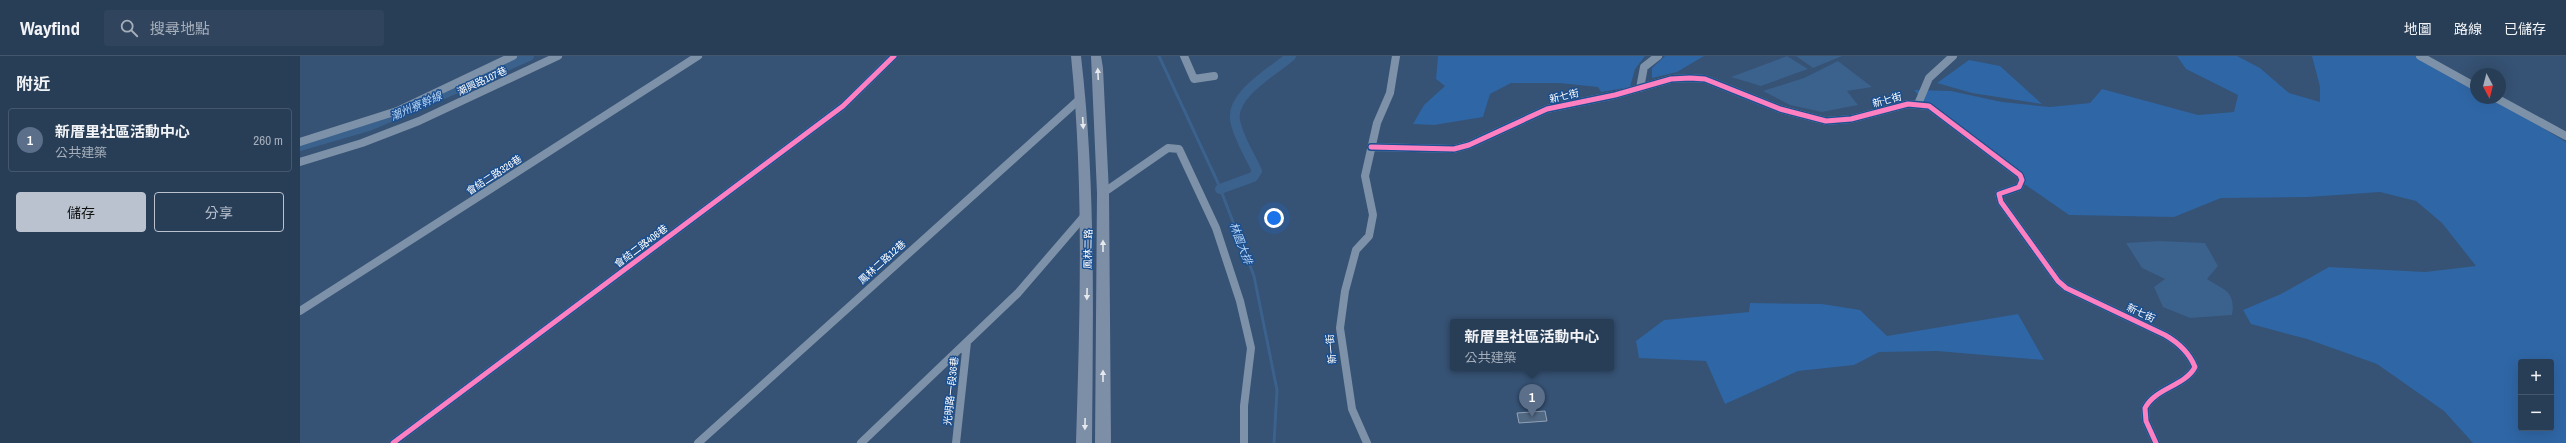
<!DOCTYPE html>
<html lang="zh-TW">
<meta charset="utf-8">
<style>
body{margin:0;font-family:"Archivo Narrow","Noto Sans TC",sans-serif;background:#30455d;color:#f1f3f6}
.controls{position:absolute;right:12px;bottom:12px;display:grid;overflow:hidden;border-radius:4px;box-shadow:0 4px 16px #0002}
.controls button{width:36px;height:36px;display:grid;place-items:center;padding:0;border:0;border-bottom:1px solid #44576d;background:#283e57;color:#f1f3f6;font:20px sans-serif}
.compass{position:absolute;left:2170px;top:12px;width:36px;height:36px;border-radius:50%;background:#283e57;box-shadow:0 4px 16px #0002;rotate:173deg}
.you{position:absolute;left:974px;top:162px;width:14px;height:14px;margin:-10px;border:3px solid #fff;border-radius:50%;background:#1a73e8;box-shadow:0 0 0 6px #1a73e833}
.badge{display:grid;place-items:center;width:26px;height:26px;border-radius:50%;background:#b9c2ce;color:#fff;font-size:13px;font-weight:700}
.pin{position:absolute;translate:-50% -33px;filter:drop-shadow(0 1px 2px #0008)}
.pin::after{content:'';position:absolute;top:21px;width:14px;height:12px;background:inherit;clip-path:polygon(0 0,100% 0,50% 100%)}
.popup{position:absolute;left:1150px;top:263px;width:164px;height:52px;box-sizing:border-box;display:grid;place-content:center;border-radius:4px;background:#283e57;filter:drop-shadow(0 1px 3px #0005);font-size:13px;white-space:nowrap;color:#a5aeba}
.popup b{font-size:15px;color:#f1f3f6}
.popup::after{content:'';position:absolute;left:50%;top:100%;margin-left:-8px;border:8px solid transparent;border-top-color:#283e57}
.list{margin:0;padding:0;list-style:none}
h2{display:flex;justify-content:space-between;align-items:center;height:52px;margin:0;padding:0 16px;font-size:17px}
h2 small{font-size:13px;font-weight:400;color:#a5aeba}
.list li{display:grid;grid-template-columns:26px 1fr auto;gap:12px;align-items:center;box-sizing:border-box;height:64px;margin:0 8px 8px;padding:0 8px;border:1px solid #44576d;border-radius:4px}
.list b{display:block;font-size:15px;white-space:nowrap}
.list p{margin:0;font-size:13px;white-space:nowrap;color:#a5aeba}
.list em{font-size:13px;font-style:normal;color:#a5aeba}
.actions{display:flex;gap:8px;padding:12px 16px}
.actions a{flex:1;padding:9px 0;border:1px solid #b9c2ce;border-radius:4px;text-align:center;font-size:14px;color:#b9c2ce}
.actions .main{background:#b9c2ce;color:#111}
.icon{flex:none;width:22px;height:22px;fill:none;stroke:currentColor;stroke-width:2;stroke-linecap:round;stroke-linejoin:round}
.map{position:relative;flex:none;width:2266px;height:387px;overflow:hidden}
header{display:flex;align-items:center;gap:24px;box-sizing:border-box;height:56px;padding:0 20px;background:#283e57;border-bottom:1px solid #44576d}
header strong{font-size:19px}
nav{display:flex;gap:22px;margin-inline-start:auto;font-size:14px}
.search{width:280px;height:36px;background:#30455d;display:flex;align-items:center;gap:10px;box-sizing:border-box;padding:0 14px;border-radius:4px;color:#a5aeba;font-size:15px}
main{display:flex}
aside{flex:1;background:#283e57}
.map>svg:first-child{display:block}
.green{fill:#2f66a5;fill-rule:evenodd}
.water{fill:#3b618d}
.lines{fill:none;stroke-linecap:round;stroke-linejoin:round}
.stream{stroke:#3b618d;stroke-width:3}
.canal{stroke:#3b618d;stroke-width:10}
.building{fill:#526984;stroke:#92a2b6}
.minor{stroke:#7d92a8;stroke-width:8}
.primary{fill:#7d8ea7;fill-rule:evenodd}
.cycleway-casing{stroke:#1b4f8f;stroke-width:8}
.cycleway{stroke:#ff80c0;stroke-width:5}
.oneway{fill:#e5e8ed}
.labels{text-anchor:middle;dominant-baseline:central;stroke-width:3;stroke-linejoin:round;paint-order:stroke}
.street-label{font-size:10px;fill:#fff;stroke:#1b4f8f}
.water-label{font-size:11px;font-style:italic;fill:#b5d3f5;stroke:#1b4f8f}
</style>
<header>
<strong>Wayfind</strong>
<div class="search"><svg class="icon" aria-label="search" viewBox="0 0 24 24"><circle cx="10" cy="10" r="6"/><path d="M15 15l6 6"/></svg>搜尋地點</div>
<nav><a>地圖</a><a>路線</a><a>已儲存</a></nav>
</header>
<main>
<aside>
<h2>附近<small></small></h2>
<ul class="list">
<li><span class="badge" style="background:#5c6f8a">1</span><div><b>新厝里社區活動中心</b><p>公共建築</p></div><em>260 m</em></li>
</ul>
<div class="actions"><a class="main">儲存</a><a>分享</a></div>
</aside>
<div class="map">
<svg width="2266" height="387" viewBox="0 0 2266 387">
<rect width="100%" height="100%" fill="#365274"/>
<path class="green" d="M1138,0H1345L1335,13L1330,31L1301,36L1298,31L1259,27H1211L1190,38L1183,61L1134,69L1113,68L1124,49L1145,30L1136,23Z
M1365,0H1404L1377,16L1352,22V12Z
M1877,0H1937L1960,12L1989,37L2020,46V31L2012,0H2118L2176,32V42H2193L2266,86V387H2173L2144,355L2077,308L2007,283L1951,268L1943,254L1981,238L2029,211L2125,216L2176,210L2142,167L2116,145L2080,136L2008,141L1921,142L1874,161L1769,159L1720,125L1697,97L1636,59L1614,34L1651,35L1702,46L1750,51L1790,47L1802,33L1898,59L1934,56L1938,39L1886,13ZM2221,306H2251V372H2221Z
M1669,4L1700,10L1742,48L1672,37L1637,27Z
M1450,247L1522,248L1560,254L1587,280L1718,258L1744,304L1637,295L1579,296L1554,309L1498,315L1425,348L1406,305L1339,302L1336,285L1364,264L1449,256Z"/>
<path class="water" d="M1487,0L1508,13L1461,30L1431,21Z
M1496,0H1542L1513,12Z
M1538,5L1572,31L1547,35L1558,49L1522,56L1490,49L1463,35L1504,22Z
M1858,185L1905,187L1918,210L1907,223C1924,234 1936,235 1932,259L1890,262L1863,251L1854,231L1865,223L1842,212L1826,187Z"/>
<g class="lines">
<path class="stream" d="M859,0L918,127L954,220L977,334L974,387"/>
<path class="canal" d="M121,48L229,0
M0,90L69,70L102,56
M920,133L953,121L957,115C950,99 938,82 935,64C931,38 974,15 991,0"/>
</g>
<path class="building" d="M1245,355L1247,365L1219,367L1217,357Z"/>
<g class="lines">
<path class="minor" d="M884,0L894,23L914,20
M2120,0L2176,31
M1340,32L1344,11L1358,0
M2196,42L2266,80
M1618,48L1629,22L1653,0
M0,86L97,55L213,0
M1071,91L1154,93L1169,89L1247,53L1315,39L1371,23L1390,22L1405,23L1480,53L1526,65L1551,63L1608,48L1629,50L1720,119L1722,124L1719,131L1699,138L1701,146L1758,225L1766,232L1865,279C1879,287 1889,296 1895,311C1885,330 1855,332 1845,352L1846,365L1856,387
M0,106L62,87L119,65L258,0
M803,137L868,92L879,93L916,172L940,245L951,292L944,350V387
M0,255L398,0
M93,387L543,50L594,0
M398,387L781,42
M561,387L718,237L786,158
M656,387L667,286
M1067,387L1052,353L1040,272L1045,235L1056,194L1069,180L1073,159L1065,120L1077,67L1090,37L1096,0"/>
<path class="primary" d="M771,0H781C796,129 793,258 792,387H776C780,258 784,129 771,0Z
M791,0H801L803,12L809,137L811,387H795L797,137Z"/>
<defs>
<path id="cycleway" d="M1071,91L1154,93L1169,89L1247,53L1315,39L1371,23L1390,22L1405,23L1480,53L1526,65L1551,63L1608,48L1629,50L1720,119L1722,124L1719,131L1699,138L1701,146L1758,225L1766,232L1865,279C1879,287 1889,296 1895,311C1885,330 1855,332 1845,352L1846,365L1856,387
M93,387L543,50L594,0"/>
</defs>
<use href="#cycleway" class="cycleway-casing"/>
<use href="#cycleway" class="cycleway"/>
</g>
<defs><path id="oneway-solid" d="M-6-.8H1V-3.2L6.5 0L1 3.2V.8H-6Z"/></defs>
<g class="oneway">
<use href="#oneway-solid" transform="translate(798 18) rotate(-93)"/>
<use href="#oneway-solid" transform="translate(783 67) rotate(87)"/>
<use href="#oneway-solid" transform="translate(803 190) rotate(-90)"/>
<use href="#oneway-solid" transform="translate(787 238) rotate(91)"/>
<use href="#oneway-solid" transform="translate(803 320) rotate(-90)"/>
<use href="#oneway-solid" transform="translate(785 368) rotate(91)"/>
</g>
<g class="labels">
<g class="street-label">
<text transform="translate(182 25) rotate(-25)">潮興路107巷</text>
<text transform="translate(1264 40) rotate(-13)">新七街</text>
<text transform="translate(1587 44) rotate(-15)">新七街</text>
<text transform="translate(194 119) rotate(-33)">會結二路326巷</text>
<text transform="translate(341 190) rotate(-37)">會結二路406巷</text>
<text transform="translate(788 193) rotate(-89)">鳳林二路</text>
<text transform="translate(582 206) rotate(-42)">鳳林二路12巷</text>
<text transform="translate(1841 257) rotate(25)">新七街</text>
<text transform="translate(1031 293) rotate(-96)">新一街</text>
<text transform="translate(651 335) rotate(-84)">光明路一段36巷</text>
</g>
<g class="water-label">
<text transform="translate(116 50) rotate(-24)">潮州寮幹線</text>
<text transform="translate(941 187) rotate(69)">林園大排</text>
</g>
</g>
</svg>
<div class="controls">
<button>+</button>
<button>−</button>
</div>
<svg class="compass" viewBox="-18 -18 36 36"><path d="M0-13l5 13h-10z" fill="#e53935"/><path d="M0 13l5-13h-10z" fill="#a5aeba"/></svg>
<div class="you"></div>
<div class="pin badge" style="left:1232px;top:361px;background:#5c6f8a">1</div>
<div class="popup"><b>新厝里社區活動中心</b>公共建築</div>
</div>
</main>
